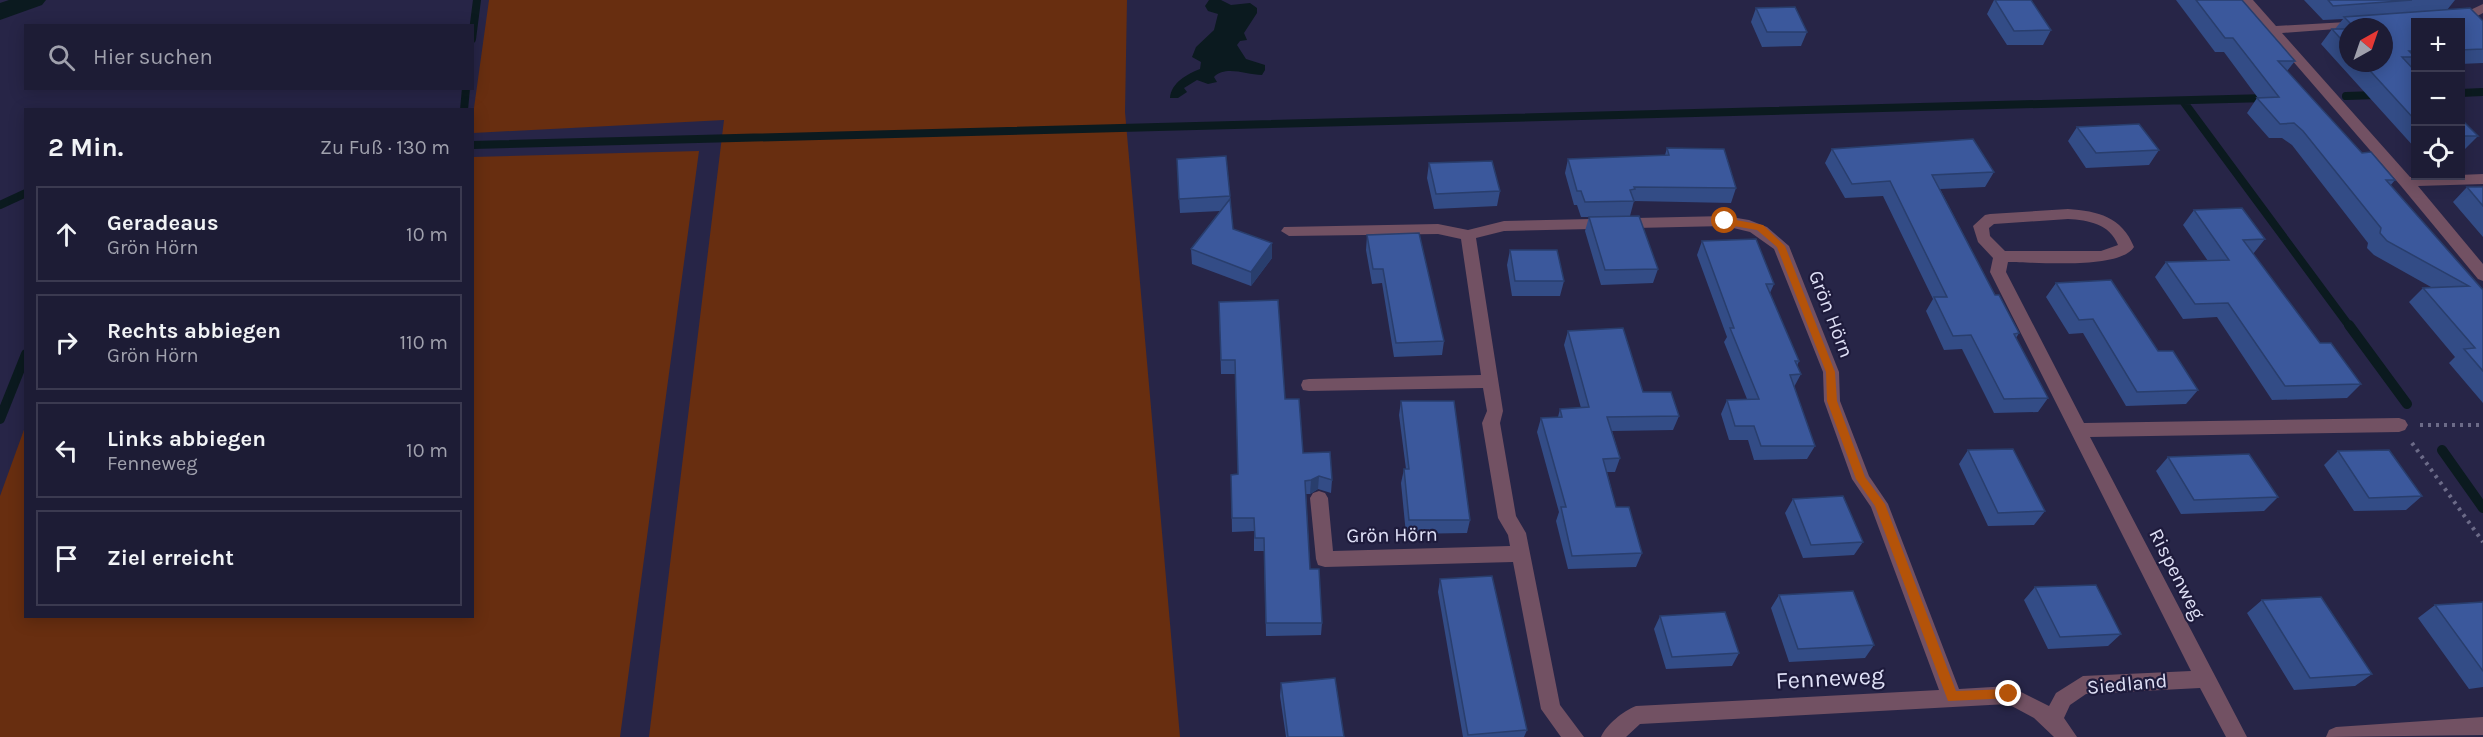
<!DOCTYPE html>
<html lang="de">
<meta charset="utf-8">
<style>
body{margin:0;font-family:Karla,sans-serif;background:#25253d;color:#f1f3f6}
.controls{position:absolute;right:18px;top:18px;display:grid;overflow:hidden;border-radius:0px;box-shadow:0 3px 15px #0003}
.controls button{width:54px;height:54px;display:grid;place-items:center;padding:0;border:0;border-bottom:2px solid #3b3a50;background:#1d1c35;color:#f1f3f6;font:30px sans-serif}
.compass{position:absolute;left:2339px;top:18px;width:54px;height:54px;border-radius:50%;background:#1d1c35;box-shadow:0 3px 15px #0003;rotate:40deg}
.stop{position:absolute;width:18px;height:18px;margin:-14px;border:4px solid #b45309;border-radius:50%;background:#fff}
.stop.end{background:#b45309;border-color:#fff;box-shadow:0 2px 6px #0008}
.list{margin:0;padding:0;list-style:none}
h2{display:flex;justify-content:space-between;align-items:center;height:78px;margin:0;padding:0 24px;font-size:26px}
h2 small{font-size:20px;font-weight:400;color:#a0a1ad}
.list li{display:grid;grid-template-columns:39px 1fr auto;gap:18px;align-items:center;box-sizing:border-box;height:96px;margin:0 12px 12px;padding:0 12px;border:2px solid #3b3a50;border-radius:0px}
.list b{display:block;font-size:22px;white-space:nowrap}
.list p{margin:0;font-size:20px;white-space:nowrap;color:#a0a1ad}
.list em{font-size:20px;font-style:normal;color:#a0a1ad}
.icon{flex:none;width:33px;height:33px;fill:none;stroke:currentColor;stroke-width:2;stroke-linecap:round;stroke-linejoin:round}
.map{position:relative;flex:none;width:2483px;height:737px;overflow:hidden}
.search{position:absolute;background:#1d1c35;box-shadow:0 3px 15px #0003;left:24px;top:24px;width:450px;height:66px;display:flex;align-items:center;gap:15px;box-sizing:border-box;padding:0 21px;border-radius:0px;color:#a0a1ad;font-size:22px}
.panel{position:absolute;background:#1d1c35;box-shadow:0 3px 15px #0003;left:24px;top:108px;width:450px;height:510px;border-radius:0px}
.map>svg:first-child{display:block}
.green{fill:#682e10}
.water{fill:#0b1a1f}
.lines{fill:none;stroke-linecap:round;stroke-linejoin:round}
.stream-far1{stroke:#0b1a1f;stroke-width:8}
.stream{stroke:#0b1a1f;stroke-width:10}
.canal{fill:#0b1a1f;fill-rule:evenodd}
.path{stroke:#6c6b88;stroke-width:4;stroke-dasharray:3 5;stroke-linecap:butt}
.minor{fill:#725163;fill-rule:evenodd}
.wall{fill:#334c86;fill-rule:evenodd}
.shaded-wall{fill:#293e6d}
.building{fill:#3b589c;stroke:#293e6d;stroke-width:1.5}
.route{fill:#b45309}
.labels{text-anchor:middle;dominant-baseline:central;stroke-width:4.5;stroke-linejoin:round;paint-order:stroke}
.street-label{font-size:20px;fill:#dfe0f6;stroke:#1e1b3c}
.near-street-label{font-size:24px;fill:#dfe0f6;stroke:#1e1b3c}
</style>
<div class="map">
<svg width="2483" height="737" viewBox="0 0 2483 737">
<rect width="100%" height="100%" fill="#272547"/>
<path class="green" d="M489,0H1127L1125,112L1180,737H649L724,120L473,133V115Z
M699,151L620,737H0V496L25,427L26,616H472L473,157Z"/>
<path class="water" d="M1209,0H1221L1231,5L1250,3L1257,8V13L1244,33L1247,40L1240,41L1237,45L1246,59L1265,65V70L1262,75C1246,75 1226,65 1214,77L1217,82L1208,84L1197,80L1184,88L1187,92L1178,98H1170C1171,83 1187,74 1200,69L1201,62L1192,57L1196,47L1214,30L1218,14L1208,11L1205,6Z"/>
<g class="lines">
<path class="stream-far1" d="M472,39L477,0
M2460,93L2483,92
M2346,96L2377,95
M2183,101L2350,327
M464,110L466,88
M472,145L2267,98
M0,205L26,193"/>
<path class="stream" d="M2349,325L2407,404
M0,419L26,354
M2442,450L2483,508"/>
<path class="canal" d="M9,0H46L42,5L0,20V3Z"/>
<path class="path" d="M2420,425H2483
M2412,443L2483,542"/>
<path class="minor" d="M2240,0H2253L2276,26L2364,21L2366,24L2363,27L2282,33L2410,177L2483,174V184L2418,186L2483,264V281L2478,279L2401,186Z
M2483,4V13C2472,19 2457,25 2447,17L2453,13L2466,12Z
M2068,209C2098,211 2122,217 2134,247C2120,270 2034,262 2008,262L2006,272L2084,423L2399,418L2405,420L2408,425L2405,430L2399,432L2090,437L2247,737H2226L2200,688L2086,694L2070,705L2064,718L2077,737H2054L2034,718L2008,704L1640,724L1626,737H1601C1606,725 1623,711 1636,706L1939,690L1871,507L1852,479L1824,401L1823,372L1774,249L1750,232L1725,226L1504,231L1476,238L1503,411L1500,423L1516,516L1526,533L1560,705L1584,737H1561L1541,709L1513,562L1325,567L1318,565L1316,559L1310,498L1313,493L1319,491L1325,493L1328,498L1333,551L1510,546L1508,535L1498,518L1482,423L1487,411L1483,388L1309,391L1303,390L1301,385L1303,380L1309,379L1481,375L1461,239L1438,234L1289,236L1281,231L1284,227L1438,224L1468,230L1504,221L1725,216L1749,220L1767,227L1789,246L1839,372L1840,401L1869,476L1888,504L1959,689L2009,686L2049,706L2056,693L2083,676L2191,671L1990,272L1993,258L1978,242L1973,226L1985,215L1990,214ZM2068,219C2088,220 2110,224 2118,245L2101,251H2005L1990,236L1989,228L1994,224Z
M2483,717V735L2326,737L2329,730L2336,727Z"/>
</g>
<path class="wall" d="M1994,0H2031L2051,30L2043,45H2007L1987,14Z
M2176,0H2242L2295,61L2287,71L2362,153L2395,180L2390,186L2483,290V403L2449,363L2455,357L2409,302L2423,288L2431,287L2374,255L2367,248L2368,243L2292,145L2282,138H2269L2247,113L2257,98H2258L2224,52H2215Z
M2304,0H2455L2447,10L2483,21V63L2460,64V22H2415V65L2410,66L2415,71V148L2321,44L2332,29H2335L2343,19L2323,20ZM2348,27H2384V63H2348Z
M1756,8L1807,32L1801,46L1762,47L1751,22Z
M2460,118L2478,136L2464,150H2460Z
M2077,127L2159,150L2149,165L2086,168L2068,141Z
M1667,148L1736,188L1731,203L1634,201L1630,216L1658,269L1653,283L1601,285L1585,231L1589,217H1581L1577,205H1574L1565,173L1568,159L1665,155Z
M1832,149L1994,172L1985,187L1940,189L1995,295L2019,333L2016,338L2048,398L2038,412L1994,413L1962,349L1944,350L1926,311L1933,299L1883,196L1845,198L1825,163Z
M1226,156L1233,229L1272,243V258L1251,286L1192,264L1191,249L1220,211L1180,213L1177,159Z
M1429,163L1500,191L1497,206L1434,209L1427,178Z
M2467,187H2483V237L2453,202Z
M2194,210L2265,239L2253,254L2320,343L2361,384L2347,398L2272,400L2217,317L2183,319L2155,277L2166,262L2208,261L2183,225Z
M1367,235L1444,341L1442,355L1394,357L1382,283L1372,284L1366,250Z
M1702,241L1774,284L1770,293L1799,361L1797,366L1801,374L1794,387L1815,446L1807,459L1754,460L1748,440H1729L1721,414L1727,400L1747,399L1724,342L1727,337L1697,255Z
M1510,250L1564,281L1560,296H1512L1507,265Z
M2056,283L2158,351L2198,390L2186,404L2126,406L2083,333L2069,334L2046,297Z
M1219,302L1285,399L1303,453L1332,480L1331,493L1318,489L1310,494H1306L1310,569L1322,623L1321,635L1266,636L1264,551H1254V531L1232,532L1231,475L1238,474L1235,374H1221Z
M1568,331L1643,392L1679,416L1673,430L1612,431L1620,458L1615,472H1607L1616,507L1642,553L1636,567L1568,569L1556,521L1559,512L1537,432L1541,418L1558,417L1560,409L1581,408L1564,345Z
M1401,401L1470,520L1467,533L1406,534L1401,483L1404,469H1406L1399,415Z
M1968,450L2045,511L2034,525L1988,526L1959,464Z
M2338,451L2422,496L2406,510L2354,511L2324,465Z
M2168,457L2278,497L2264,511L2181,514L2156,471Z
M1793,499L1863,542L1854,555L1803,558L1785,513Z
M1440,579L1527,730L1524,737H1463L1438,592Z
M2035,587L2121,634L2108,646L2048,649L2024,600Z
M1779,595L1874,645L1865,658L1789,662L1771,608Z
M2262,600L2372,674L2355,686L2294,690L2247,613Z
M2483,602V687L2469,689L2418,618L2435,605Z
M1660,616L1739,653L1732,666L1666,669L1654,629Z
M1281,683L1344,737H1286L1280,696Z"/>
<path class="shaded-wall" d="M1272,243V258L1251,286V272Z
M1319,476L1318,489L1310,494L1311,480Z"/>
<path class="building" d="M1995,0H2031L2051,30L2014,31Z
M2196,0H2242L2295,61H2278L2362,153L2371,152L2395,180H2386L2483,290V371L2464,349L2475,348L2423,288L2469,286L2387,241L2380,233L2381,228L2303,131L2294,123L2280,124L2257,98L2279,97L2233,38H2225Z
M2328,0H2412L2333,6Z
M1795,7L1807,32H1767L1756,8Z
M2470,8L2483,21V49L2460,50V22H2415V51H2409L2415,57H2402L2415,71V120L2363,63H2384V27H2354L2344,17Z
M2332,29H2348V47Z
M2460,118L2478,136H2460Z
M2139,124L2159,150L2096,153L2077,127Z
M1973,139L1994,172L1932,175L1995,295H1999L2019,333L2014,334L2048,398L2004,399L1971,335L1953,336L1934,297H1947L1890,181L1852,184L1832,149Z
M1667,148L1724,149L1736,188L1634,187L1635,189L1630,190L1634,201L1585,202L1581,191H1577L1568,159L1669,155Z
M1226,156L1230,196L1179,199L1177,159Z
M1492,161L1500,191L1436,194L1429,163Z
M2467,187H2483V206Z
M1230,199L1233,229L1272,243L1251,272L1191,249Z
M2242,208L2265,239L2243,240L2320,343H2331L2361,384L2285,386L2228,303L2195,304L2166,262L2229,260L2194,210Z
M1639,216L1658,269L1605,270L1589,217Z
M1419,233L1444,341L1396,343L1383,269H1373L1367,235Z
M1756,239L1774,284H1766L1799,361H1795L1801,374L1790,375L1815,446H1761L1754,426H1735L1727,400L1759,399L1730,328H1734L1702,241Z
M1510,250H1557L1564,281H1515Z
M2111,280L2158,351H2173L2198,390L2137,392L2093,319L2079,320L2056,283Z
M1278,300L1285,399H1299L1303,453L1330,452L1332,480L1319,476L1311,480L1305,481L1310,569H1319L1322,623H1266L1264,538H1255L1254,518H1232L1231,475L1238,474L1235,360H1221L1219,302Z
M1623,328L1643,392H1671L1679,416L1607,417L1620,458L1603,459L1616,507H1629L1642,553L1572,556L1561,507H1566L1541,418L1562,417L1560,409L1589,407L1568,331Z
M1401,401H1454L1470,520H1409L1404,469H1409Z
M2013,449L2045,511L1998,513L1968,450Z
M2389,450L2422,496L2369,498L2338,451Z
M2249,454L2278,497L2194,500L2168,457Z
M1843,496L1863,542L1811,545L1793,499Z
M1492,576L1527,730L1468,735L1440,579Z
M2096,585L2121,634L2060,637L2035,587Z
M1853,591L1874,645L1798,649L1779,595Z
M2321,597L2372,674L2310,678L2262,600Z
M2483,602V671L2435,605Z
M1725,612L1739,653L1672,657L1660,616Z
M1335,678L1344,737H1288L1281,683Z"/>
<path class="route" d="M1725,218L1763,225L1785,246L1835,372L1837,401L1865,477L1885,504L1956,691L2009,689L2015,694L2013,698L1948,701L1875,506L1856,479L1827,401L1826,372L1777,247L1757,230L1722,224L1721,221Z"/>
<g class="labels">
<g class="street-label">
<text transform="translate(1831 314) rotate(69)">Grön Hörn</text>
<text transform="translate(1392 535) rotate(-1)">Grön Hörn</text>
<text transform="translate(2177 574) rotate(63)">Rispenweg</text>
<text transform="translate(2127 684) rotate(-5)">Siedland</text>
</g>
<g class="near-street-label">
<text transform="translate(1830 678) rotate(-3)">Fenneweg</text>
</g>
</g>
</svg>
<div class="controls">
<button>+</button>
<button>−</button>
<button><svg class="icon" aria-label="locate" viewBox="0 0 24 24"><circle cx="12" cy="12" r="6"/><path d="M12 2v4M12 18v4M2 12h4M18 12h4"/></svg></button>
</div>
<svg class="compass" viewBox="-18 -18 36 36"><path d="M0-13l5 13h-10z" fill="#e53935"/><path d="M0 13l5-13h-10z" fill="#a0a1ad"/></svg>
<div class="stop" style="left:1725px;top:221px"></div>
<div class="stop end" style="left:2009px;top:694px"></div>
<div class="search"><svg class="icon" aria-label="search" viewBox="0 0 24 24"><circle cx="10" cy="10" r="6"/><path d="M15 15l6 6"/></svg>Hier suchen</div>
<section class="panel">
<h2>2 Min.<small>Zu Fuß · 130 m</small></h2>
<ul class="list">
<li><svg class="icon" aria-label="ahead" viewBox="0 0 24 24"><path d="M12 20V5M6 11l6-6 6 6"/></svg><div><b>Geradeaus</b><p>Grön Hörn</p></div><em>10 m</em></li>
<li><svg class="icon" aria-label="right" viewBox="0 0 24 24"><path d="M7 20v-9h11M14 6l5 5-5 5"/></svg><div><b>Rechts abbiegen</b><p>Grön Hörn</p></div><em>110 m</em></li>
<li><svg class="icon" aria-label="left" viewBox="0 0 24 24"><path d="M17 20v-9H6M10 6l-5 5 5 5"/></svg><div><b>Links abbiegen</b><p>Fenneweg</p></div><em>10 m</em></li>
<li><svg class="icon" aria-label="arrive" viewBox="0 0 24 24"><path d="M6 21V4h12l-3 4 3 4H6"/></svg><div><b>Ziel erreicht</b></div></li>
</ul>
</section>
</div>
